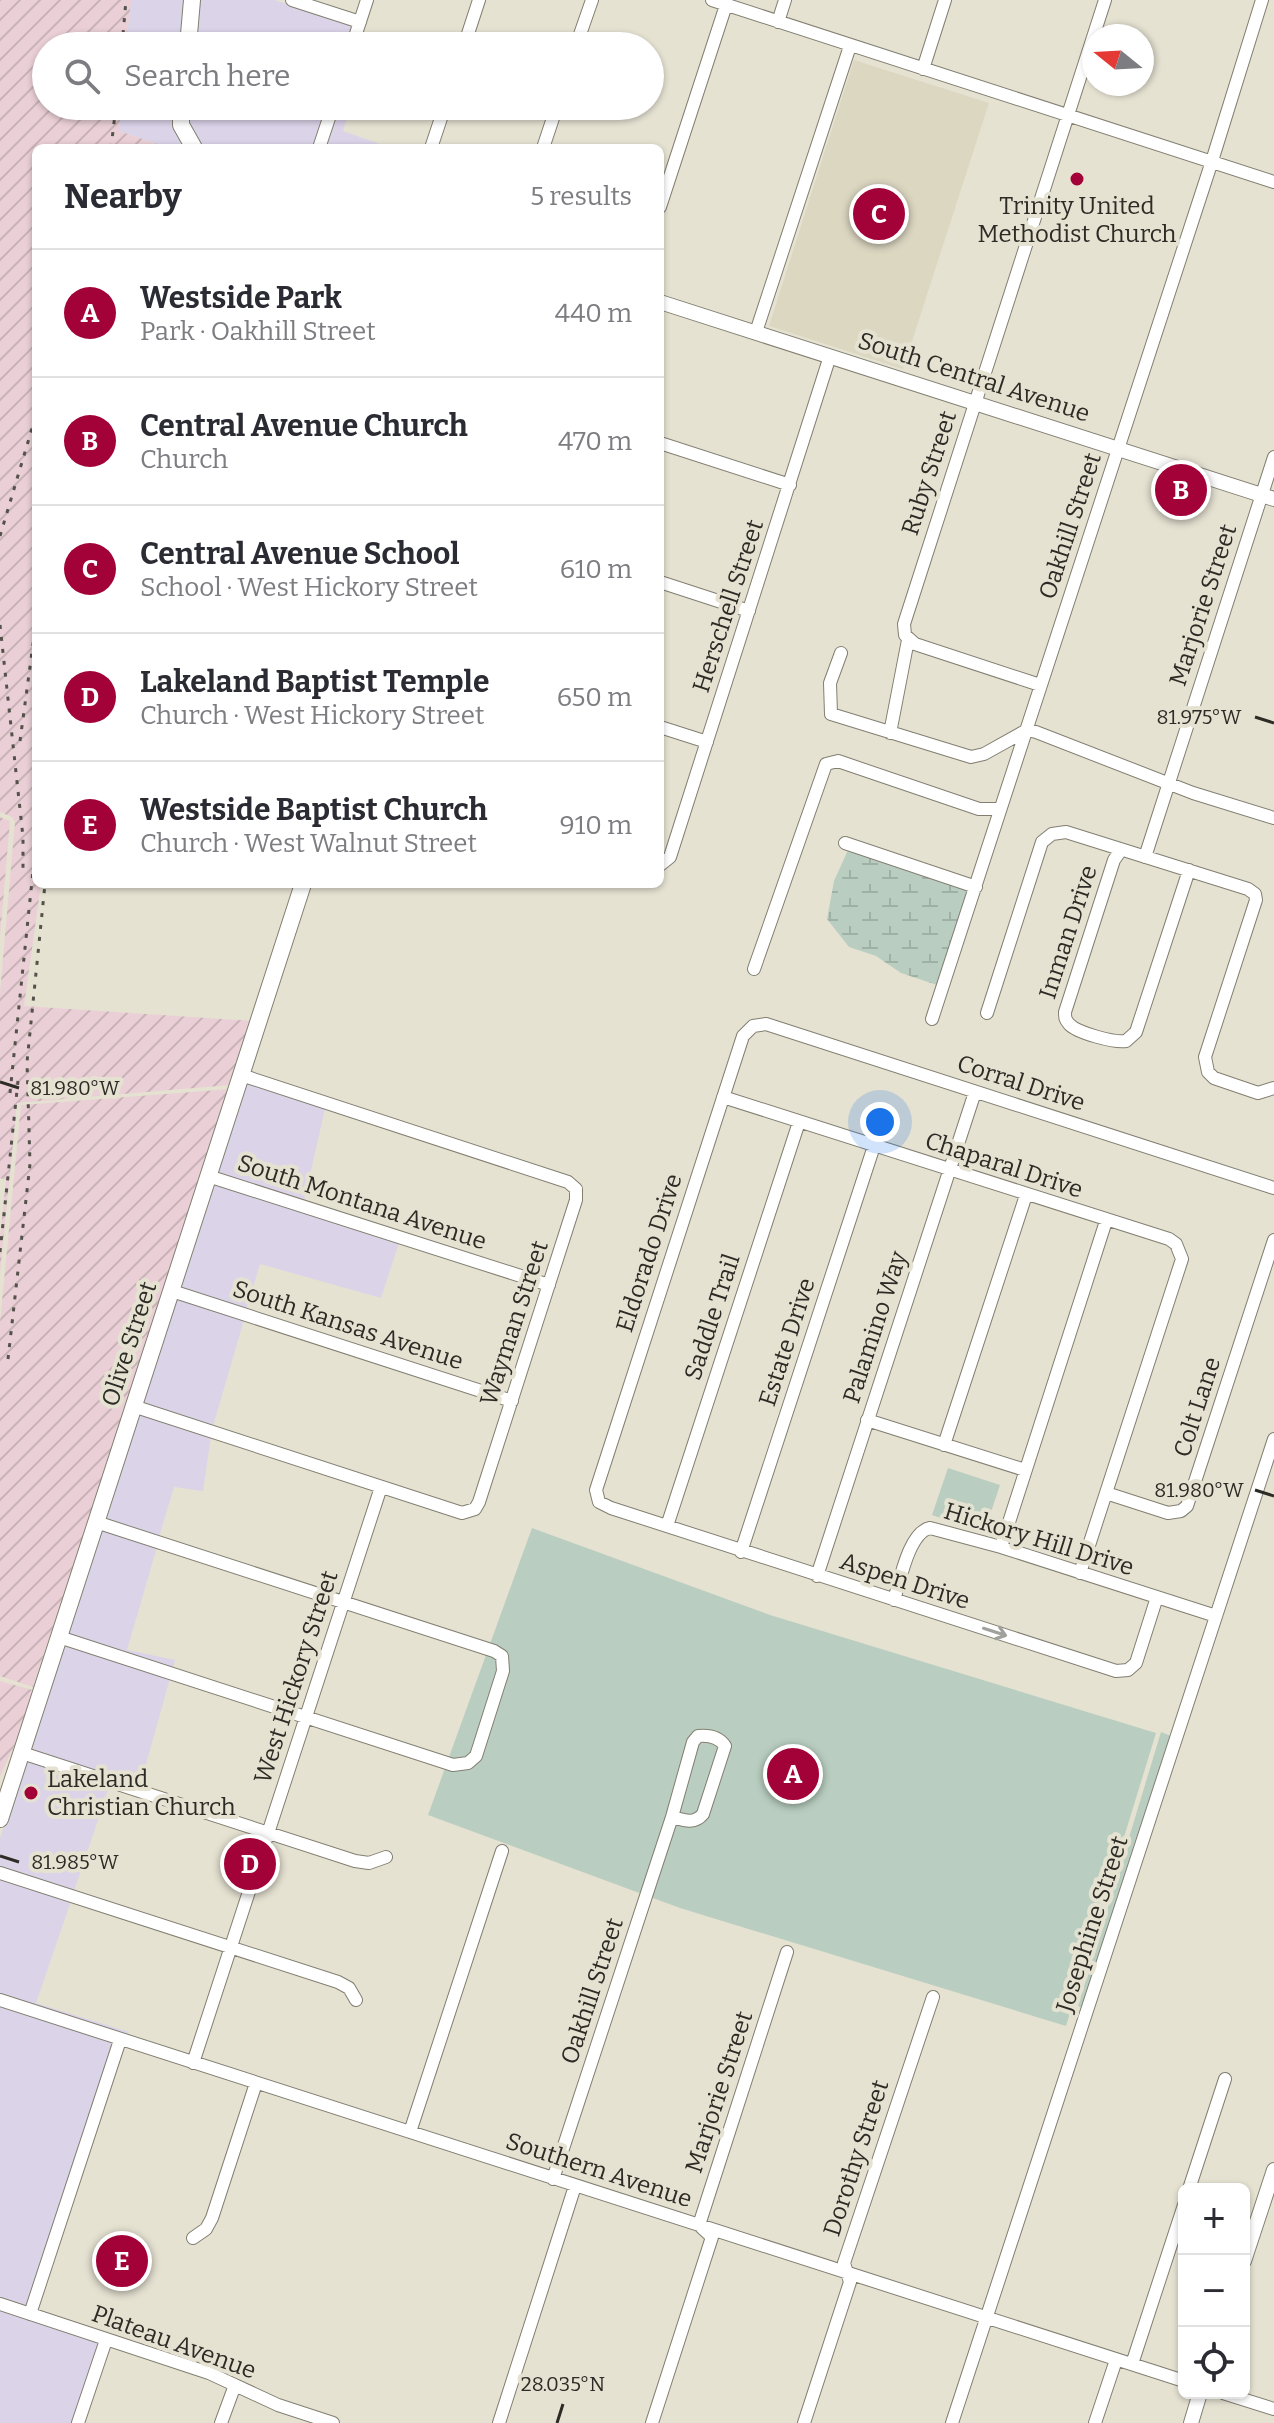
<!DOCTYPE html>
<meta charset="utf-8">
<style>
body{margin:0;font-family:Bitter,serif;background:#f7f7f7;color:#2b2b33}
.controls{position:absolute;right:24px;bottom:24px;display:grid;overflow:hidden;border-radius:12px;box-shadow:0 2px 6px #0004}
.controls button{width:72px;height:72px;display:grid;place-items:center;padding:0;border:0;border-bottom:2px solid #e1e1e2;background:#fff;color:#2b2b33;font:40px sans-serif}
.compass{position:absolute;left:1082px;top:24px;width:72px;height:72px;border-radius:50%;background:#fff;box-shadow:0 2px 6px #0004;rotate:288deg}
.you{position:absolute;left:880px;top:1122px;width:28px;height:28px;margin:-20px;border:6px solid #fff;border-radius:50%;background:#1a73e8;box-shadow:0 0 0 12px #1a73e833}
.badge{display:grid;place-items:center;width:52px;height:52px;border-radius:50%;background:#a20237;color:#fff;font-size:26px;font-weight:700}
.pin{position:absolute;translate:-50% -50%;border:4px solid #fff;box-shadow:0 2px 8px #0006}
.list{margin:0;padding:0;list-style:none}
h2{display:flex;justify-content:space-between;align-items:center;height:104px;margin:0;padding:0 32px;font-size:34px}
h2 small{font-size:26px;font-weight:400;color:#7c7c81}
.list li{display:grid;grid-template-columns:52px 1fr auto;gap:24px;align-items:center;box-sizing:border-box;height:128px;padding:0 32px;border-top:2px solid #e1e1e2}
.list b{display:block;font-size:30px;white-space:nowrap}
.list p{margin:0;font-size:26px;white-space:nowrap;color:#7c7c81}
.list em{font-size:26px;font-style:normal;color:#7c7c81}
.icon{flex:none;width:44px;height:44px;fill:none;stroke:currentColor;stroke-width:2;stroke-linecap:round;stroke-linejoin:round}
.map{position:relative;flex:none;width:1274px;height:2423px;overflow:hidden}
.search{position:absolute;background:#fff;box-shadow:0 2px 6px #0004;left:32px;top:32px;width:632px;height:88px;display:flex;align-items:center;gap:20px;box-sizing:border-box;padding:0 28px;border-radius:44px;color:#7c7c81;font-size:30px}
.panel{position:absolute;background:#fff;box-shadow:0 2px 6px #0004;left:32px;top:144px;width:632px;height:744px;border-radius:12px}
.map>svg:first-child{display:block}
.commercial{fill:#dbd3e8}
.industrial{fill:url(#industrial-furrows)}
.built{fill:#dcd7c1}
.wetland{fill:url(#wetland-marsh)}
.green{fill:#b9cec0}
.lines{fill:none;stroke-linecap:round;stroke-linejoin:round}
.minor-casing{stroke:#827f71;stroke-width:14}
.tertiary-casing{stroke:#827f71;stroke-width:16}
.secondary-casing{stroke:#827f71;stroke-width:18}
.minor{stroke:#fff;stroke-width:12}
.tertiary{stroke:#fff;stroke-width:14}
.secondary{stroke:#fff;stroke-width:16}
.rail{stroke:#54524a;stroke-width:3;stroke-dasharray:4 8;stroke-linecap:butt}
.oneway{stroke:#a0a09d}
.ticks{fill:none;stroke:#2d2b25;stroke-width:3}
.poi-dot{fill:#a20237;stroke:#e5e2d2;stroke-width:3}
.labels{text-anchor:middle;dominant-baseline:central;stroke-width:8;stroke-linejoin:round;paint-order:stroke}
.poi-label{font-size:24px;fill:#2d2b25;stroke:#e5e2d2}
.street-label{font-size:24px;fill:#2d2b25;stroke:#e5e2d2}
.ticks-label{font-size:20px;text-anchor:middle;fill:#2d2b25;stroke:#e5e2d2;stroke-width:8;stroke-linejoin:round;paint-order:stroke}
</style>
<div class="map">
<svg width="1274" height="2423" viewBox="0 0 1274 2423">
<defs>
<pattern id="industrial-furrows" width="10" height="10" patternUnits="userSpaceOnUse" patternTransform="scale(2)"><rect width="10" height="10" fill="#ead0d6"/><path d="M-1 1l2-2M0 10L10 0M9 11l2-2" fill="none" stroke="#c9b3b8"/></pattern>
<pattern id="wetland-marsh" width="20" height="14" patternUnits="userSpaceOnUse" patternTransform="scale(2)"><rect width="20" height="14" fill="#b9cec0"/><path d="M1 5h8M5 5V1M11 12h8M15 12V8" fill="none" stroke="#9fb1a5"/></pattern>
</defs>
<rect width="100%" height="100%" fill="#e5e2d2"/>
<path class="commercial" d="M131,0H187L182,46H126Z
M198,0H275L353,26L346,46H193Z
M121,106H175L187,148H169L119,131Z
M187,106H327L313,148H204L193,138L186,115Z
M339,106H351L343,131L391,148H326Z
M245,1082L325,1109L304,1201L215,1173Z
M212,1183L399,1243L381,1298L260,1264L246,1310L179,1288Z
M176,1298L244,1320L213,1426L140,1403Z
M137,1412L211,1436L203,1491L174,1487L159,1537L103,1519Z
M100,1528L157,1547L127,1650L175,1660L173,1669L66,1634Z
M63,1644L170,1678L140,1786L29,1749Z
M26,1759L109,1787L74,1891L0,1867V1838Z
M0,1878L71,1901L36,2003L129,2032L127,2036L0,1995Z
M0,2006L113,2043L26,2308L0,2299Z
M0,2310L99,2343L72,2423H0Z"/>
<path class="industrial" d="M0,0H131L126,46H46V106H121L119,131L169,148H36V884H41L24,1006L253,1021L230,1085L17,1103L0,1274V1236L6,1180L0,1178V992L15,822L12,817L0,812Z
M0,817L10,821L0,937Z
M231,1089L33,1687L0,1676V1322L21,1105Z
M0,1681L36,1691L28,1716L0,1776Z"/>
<path class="built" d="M854,60L989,103L903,369L769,326Z"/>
<path class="wetland" d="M848,850L969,890L937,985L901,973L876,956L849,947L827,919L834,881Z"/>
<path class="green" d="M948,1468L1000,1485L984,1533L932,1515Z
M532,1528L770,1615L1156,1733L1066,2026L680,1908L428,1815Z
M1161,1732L1171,1736L1082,2008L1078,2006Z"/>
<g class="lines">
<defs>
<path id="minor" d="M292,0L360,22
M712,0L1274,182
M778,22L785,0
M352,46L367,0
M464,46L479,0
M576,46L592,0
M923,69L945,0
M319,148L333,106
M431,148L445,106
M543,148L557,106
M660,207L726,5
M756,332L850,46
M660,443L790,485
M660,582L749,611
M841,653L830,683L831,714L971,757L984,754L1027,730L1036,732L1193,793L1274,818
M1040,685L915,644L905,635L904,624L1105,0
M660,727L707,742
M890,733L908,640
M845,843L976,887
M1121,850L1114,860L1065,1012C1065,1018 1065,1019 1069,1024C1077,1033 1115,1043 1126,1041L1136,1032L1189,870
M1145,857L1274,457
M660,865L670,857L830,356
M754,969L826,764L838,761L979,809H1000
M987,1013L1042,842L1052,834L1066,832L1248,889L1255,894L1256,900L1205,1057L1208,1072L1214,1078L1258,1093L1274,1088
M932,1019L1212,161L1262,0
M723,1097L1169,1239L1176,1244L1182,1259L1080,1573
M208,1176L549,1285
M172,1291L512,1401
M133,1406L462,1513L475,1509L479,1502L576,1200V1189L568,1182L241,1075
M867,1420L1025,1470
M944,1445L1026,1195
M1106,1493L1168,1513L1181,1511L1187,1506L1274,1240
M667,1526L799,1122
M1001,1547L1106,1221
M741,1552L874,1146
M817,1576L975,1092
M1157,1597L1136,1663L1128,1670L1116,1671L611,1508L599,1502L596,1490L743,1036L753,1026L766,1024L1274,1188
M894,1600C900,1581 909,1532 930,1528L1001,1547L1216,1616
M59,1637L453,1765L468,1763L476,1756L503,1671L502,1656L494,1651L96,1522
M22,1753L355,1861L369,1863L386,1857
M0,1873L338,1982L349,1988L356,2000
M0,2000L1184,2381
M193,2063L381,1487
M410,2132L502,1851
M553,2179L672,1817L693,1742L698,1736C708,1735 719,1737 725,1746L703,1814C694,1825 683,1820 672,1817
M1189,2189L1225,2079
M193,2238L206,2229L212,2218L256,2083
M0,2304L209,2373L278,2405L333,2423
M30,2314L120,2040
M1132,2364L1184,2205
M1223,2393L1274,2409
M78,2423L106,2340
M221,2423L235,2385
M499,2423L575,2186
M652,2423L712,2237L699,2225L787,1952
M804,2423L850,2282L844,2263L933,1997
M952,2423L1274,1439
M1095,2423L1116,2360"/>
<path id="tertiary" d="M660,302L1274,499
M1244,2261L1274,2170
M1191,2423L1200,2393"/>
<path id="secondary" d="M188,46L192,0
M181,106V125L194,148
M0,1819L303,884"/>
</defs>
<use href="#minor" class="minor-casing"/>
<use href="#tertiary" class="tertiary-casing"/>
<use href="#secondary" class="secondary-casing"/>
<use href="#minor" class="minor"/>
<use href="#tertiary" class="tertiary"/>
<use href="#secondary" class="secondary"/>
<path class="rail" d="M122,46L126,0
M111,148L116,106
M0,536L36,415
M0,625L23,837V872
M20,741L36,622
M10,1093L36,842
M0,1252L18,1081
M8,1359L30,1164L27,1062L45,884"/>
</g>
<defs><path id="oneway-shaft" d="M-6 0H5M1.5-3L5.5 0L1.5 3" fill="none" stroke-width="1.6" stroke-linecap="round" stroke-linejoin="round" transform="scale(2)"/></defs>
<use class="oneway" href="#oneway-shaft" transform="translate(995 1632) rotate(18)"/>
<path class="ticks" d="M1255,717L1274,723M0,1082L19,1088M1255,1490L1274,1496M0,1856L19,1862M557,2423L563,2404"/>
<g class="poi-dot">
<circle cx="1077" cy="179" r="8"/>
<circle cx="31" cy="1793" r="8"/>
</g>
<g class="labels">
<g class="poi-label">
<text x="1077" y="206">Trinity United<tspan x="1077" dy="28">Methodist Church</tspan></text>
<text x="47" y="1779" text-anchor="start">Lakeland<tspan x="47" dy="28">Christian Church</tspan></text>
</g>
<g class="street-label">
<text transform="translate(974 377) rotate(18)">South Central Avenue</text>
<text transform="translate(929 473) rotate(-72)">Ruby Street</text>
<text transform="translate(1070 526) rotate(-72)">Oakhill Street</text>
<text transform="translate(1203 605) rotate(-72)">Marjorie Street</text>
<text transform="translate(728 606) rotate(-72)">Herschell Street</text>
<text transform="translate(1068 932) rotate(-72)">Inman Drive</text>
<text transform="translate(1021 1083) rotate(18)">Corral Drive</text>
<text transform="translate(1004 1165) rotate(18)">Chaparal Drive</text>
<text transform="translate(362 1202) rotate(18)">South Montana Avenue</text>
<text transform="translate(649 1253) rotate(-72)">Eldorado Drive</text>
<text transform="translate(712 1317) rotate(-72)">Saddle Trail</text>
<text transform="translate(514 1323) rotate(-72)">Wayman Street</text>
<text transform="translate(348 1325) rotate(18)">South Kansas Avenue</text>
<text transform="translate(875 1327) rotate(-72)">Palamino Way</text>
<text transform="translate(787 1342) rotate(-72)">Estate Drive</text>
<text transform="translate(129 1344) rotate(-72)">Olive Street</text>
<text transform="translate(1197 1407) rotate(-72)">Colt Lane</text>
<text transform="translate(1039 1539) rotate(17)">Hickory Hill Drive</text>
<text transform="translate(905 1581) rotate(18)">Aspen Drive</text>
<text transform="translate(296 1677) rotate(-72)">West Hickory Street</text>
<text transform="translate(1092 1924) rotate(-72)">Josephine Street</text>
<text transform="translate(592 1991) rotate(-72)">Oakhill Street</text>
<text transform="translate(719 2092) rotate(-72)">Marjorie Street</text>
<text transform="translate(856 2158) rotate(-72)">Dorothy Street</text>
<text transform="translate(599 2170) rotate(18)">Southern Avenue</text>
<text transform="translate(174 2342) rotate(20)">Plateau Avenue</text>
</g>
</g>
<g class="ticks-label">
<text x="1199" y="724">81.975°W</text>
<text x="75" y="1095">81.980°W</text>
<text x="1199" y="1497">81.980°W</text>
<text x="75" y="1869">81.985°W</text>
<text x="563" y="2391">28.035°N</text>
</g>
</svg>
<div class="controls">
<button>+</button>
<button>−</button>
<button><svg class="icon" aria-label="locate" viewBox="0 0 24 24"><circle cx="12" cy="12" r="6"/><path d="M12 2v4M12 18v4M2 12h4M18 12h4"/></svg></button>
</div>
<svg class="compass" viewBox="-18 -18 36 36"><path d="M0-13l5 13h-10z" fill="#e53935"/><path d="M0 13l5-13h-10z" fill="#7c7c81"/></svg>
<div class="you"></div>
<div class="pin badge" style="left:793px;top:1774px">A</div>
<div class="pin badge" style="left:1181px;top:490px">B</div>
<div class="pin badge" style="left:879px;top:214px">C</div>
<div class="pin badge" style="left:250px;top:1864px">D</div>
<div class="pin badge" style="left:122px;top:2261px">E</div>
<div class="search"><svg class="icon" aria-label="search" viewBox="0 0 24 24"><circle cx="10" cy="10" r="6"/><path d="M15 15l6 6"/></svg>Search here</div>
<section class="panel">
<h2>Nearby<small>5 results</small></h2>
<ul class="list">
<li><span class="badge">A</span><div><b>Westside Park</b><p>Park · Oakhill Street</p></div><em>440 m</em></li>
<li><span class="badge">B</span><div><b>Central Avenue Church</b><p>Church</p></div><em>470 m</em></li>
<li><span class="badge">C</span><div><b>Central Avenue School</b><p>School · West Hickory Street</p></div><em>610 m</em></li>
<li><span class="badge">D</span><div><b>Lakeland Baptist Temple</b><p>Church · West Hickory Street</p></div><em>650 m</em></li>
<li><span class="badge">E</span><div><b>Westside Baptist Church</b><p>Church · West Walnut Street</p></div><em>910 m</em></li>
</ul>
</section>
</div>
